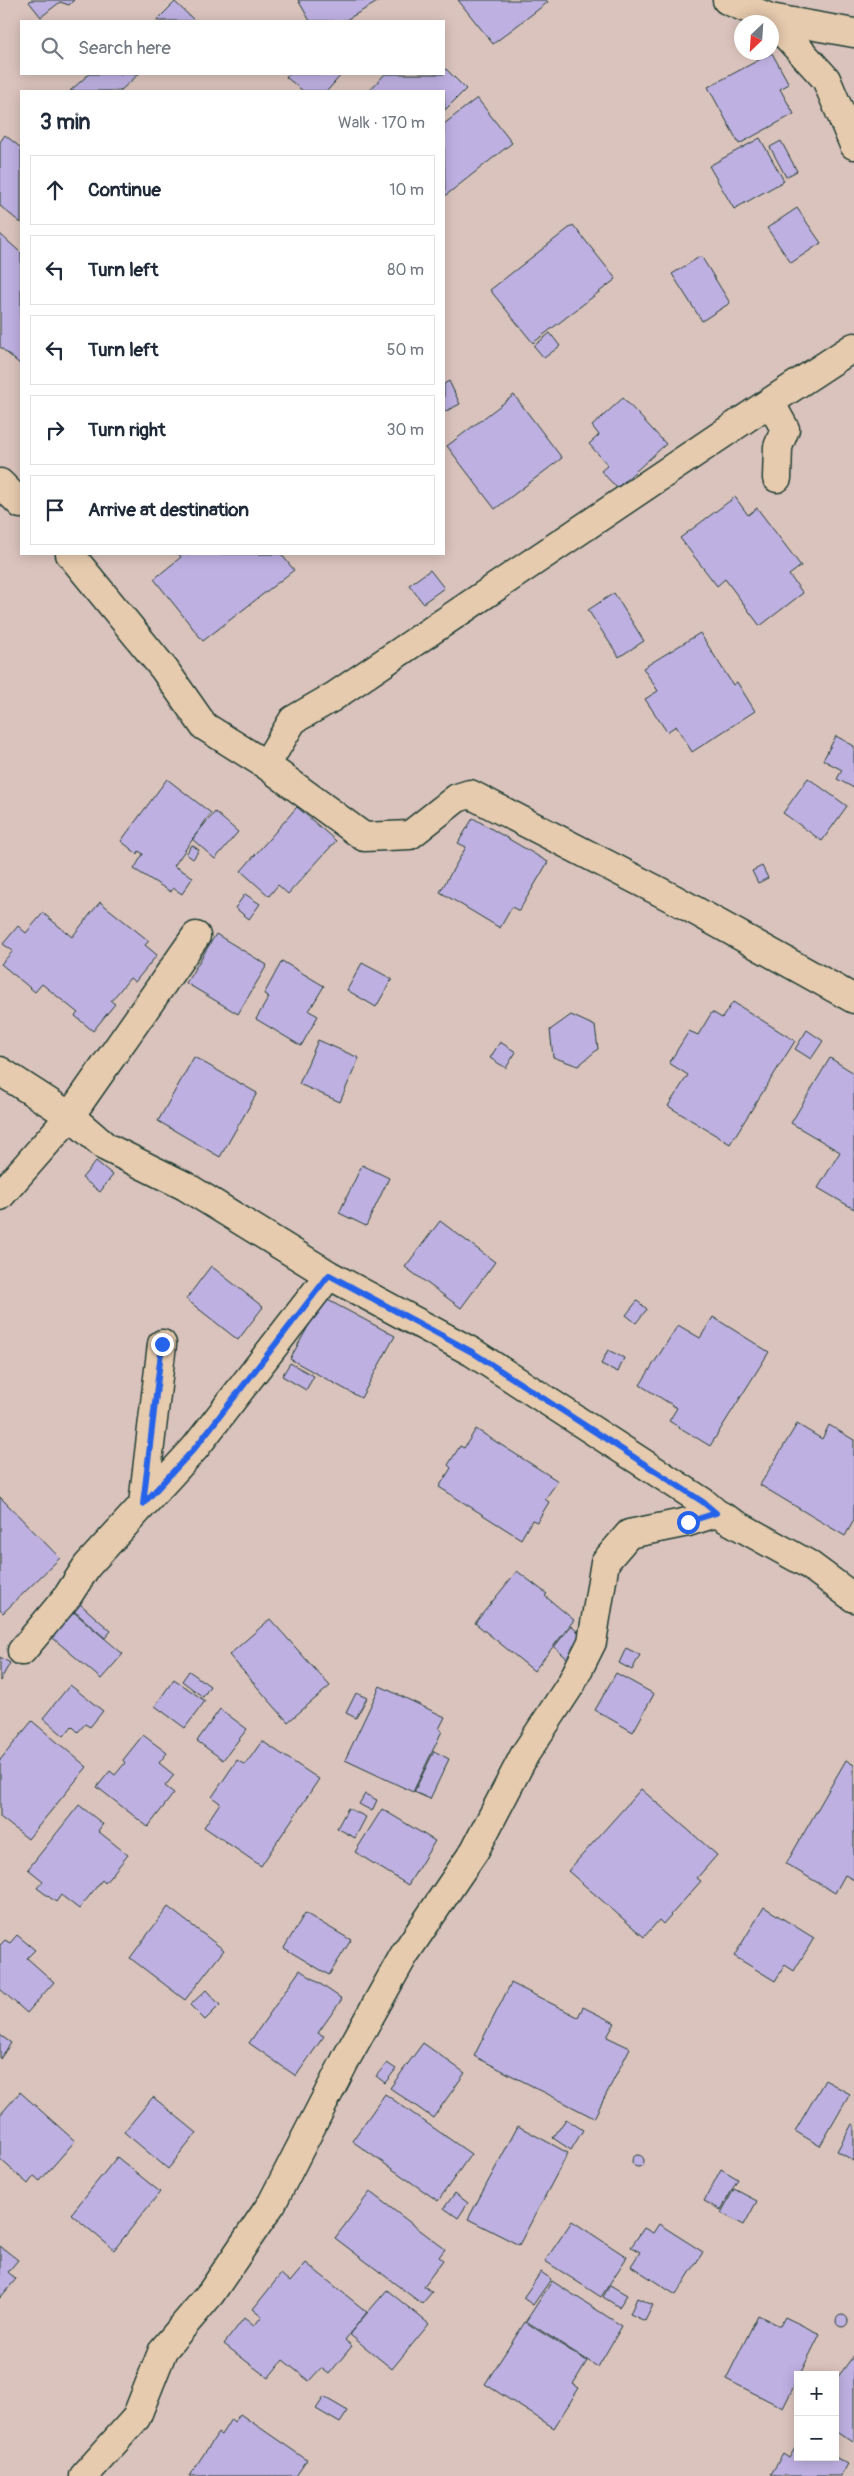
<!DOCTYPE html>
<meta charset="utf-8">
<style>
body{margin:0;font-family:Pangolin,sans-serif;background:#f2f2f3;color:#1f2937}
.controls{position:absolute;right:15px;bottom:15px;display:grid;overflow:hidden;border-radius:0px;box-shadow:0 2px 12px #0003}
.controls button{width:45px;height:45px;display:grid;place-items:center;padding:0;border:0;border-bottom:1px solid #e0e1e3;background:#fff;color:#1f2937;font:25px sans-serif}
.compass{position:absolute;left:734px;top:15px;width:45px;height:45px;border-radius:50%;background:#fff;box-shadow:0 2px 12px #0003;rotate:205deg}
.stop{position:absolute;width:15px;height:15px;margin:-11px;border:4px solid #2563eb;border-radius:50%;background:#fff}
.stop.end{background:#2563eb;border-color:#fff;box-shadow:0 1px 5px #0008}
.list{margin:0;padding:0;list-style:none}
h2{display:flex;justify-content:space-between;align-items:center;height:65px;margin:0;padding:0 20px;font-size:21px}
h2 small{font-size:16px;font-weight:400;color:#747a83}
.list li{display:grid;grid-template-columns:32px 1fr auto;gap:15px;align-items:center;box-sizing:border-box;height:70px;margin:0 10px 10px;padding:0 10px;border:1px solid #e0e1e3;border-radius:0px}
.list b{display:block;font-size:19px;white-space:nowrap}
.list em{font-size:16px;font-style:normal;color:#747a83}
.icon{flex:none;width:28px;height:28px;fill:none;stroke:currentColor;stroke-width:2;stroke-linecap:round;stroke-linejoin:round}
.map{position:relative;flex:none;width:854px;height:2476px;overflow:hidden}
.search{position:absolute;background:#fff;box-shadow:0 2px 12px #0003;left:20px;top:20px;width:425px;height:55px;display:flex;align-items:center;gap:12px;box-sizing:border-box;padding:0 18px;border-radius:0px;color:#747a83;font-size:19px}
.panel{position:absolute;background:#fff;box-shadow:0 2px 12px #0003;left:20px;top:90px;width:425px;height:465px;border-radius:0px}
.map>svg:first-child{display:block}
.building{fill:#beb0e1;stroke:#1f3d34}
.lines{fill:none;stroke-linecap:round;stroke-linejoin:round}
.minor-casing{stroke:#1f3d34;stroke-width:31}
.minor{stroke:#e7cbae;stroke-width:28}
.route{stroke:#2563eb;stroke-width:6}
</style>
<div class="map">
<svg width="854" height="2476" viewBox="0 0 854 2476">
<rect width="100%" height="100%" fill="#dbc3bd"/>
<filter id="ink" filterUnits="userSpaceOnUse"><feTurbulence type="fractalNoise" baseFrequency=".02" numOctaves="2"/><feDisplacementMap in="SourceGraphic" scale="10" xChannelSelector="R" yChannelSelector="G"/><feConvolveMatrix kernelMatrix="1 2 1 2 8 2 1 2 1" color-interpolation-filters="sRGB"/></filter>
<g filter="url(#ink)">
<path class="building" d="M31,0H74L69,5L60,2L41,17L29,2Z
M298,0H381L344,21H310Z
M458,0H546L548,2L493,44Z
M175,2L195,21H156Z
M772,53L789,84L780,89L794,114L739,144L708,87Z
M444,67L466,89L445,110L444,91H369L385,74H444Z
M89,74H139L120,91H70Z
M289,74H342L327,91H303L286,77Z
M477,98L512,143L445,196L444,124Z
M5,135L21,148V223L0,206V142Z
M760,138L784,181L734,209L709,166Z
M781,141L797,171L786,177L770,147Z
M797,208L821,243L791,263L767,228Z
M573,225L616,279L533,343L490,290Z
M0,234L21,253V365L0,347Z
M701,256L730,303L702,321L672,274Z
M550,333L560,346L544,358L534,346Z
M449,381L460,404L444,412V384Z
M514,395L562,458L495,509L447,446Z
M623,398L666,444L617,488L601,471L608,465L589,444L599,435L592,426Z
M735,497L748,515L757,508L801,566L789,575L803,593L760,626L725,579L717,586L680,538Z
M178,554H281L294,570L203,641L154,579L181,557Z
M430,570L444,588L423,603L409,585Z
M614,593L644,641L619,657L588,610Z
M700,633L733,685L737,682L755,711L692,752L676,726L667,732L645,699L658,691L643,668Z
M836,736L854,746V788L837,779L842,770L823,760Z
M808,778L847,806L822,841L783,813Z
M167,779L211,813L174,866L193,877L182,894L173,888L171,892L134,869L143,854L139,851L137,854L121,841Z
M297,807L336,841L288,894L278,885L269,896L241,871Z
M215,812L238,832L215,859L192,839Z
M473,818L548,862L519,911L512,907L500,928L440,892L466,847L458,843Z
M192,845L199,850L193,859L186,854Z
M762,866L768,878L758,883L752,871Z
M245,894L260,904L249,919L235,908Z
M100,902L149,941L145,945L157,955L135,982L130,978L111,1001L115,1004L93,1031L75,1016L78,1013L42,984L35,992L1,964L13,951L3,944L18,926L26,933L43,913L72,937Z
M216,934L267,965L238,1014L186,983Z
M282,961L324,986L309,1011L318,1016L301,1046L256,1019L269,997L264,994Z
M362,963L392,979L376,1007L347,990Z
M733,1002L795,1041L730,1144L668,1106L688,1075L669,1063L689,1031L698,1035L712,1012L722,1018Z
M571,1015L595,1026L598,1049L578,1066L553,1057L550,1030Z
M807,1030L823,1041L811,1059L795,1049Z
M318,1040L359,1058L340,1102L299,1084Z
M500,1042L516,1052L506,1068L490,1058Z
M194,1057L257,1093L220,1157L158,1121Z
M830,1058L854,1073V1209L818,1188L840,1152L791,1123Z
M96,1161L113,1175L100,1192L82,1178Z
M362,1165L389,1178L366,1226L339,1213Z
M440,1221L495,1262L461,1308L405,1267Z
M211,1266L263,1307L238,1340L186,1299Z
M324,1298L395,1336L361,1398L290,1359Z
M637,1301L647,1309L636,1323L626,1315Z
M713,1317L769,1352L710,1446L669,1421L677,1408L640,1385L678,1325L700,1338Z
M608,1350L624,1358L618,1372L601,1364Z
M290,1363L314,1376L306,1390L282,1376Z
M797,1424L822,1439L829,1425L854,1440V1520L845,1536L760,1485Z
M476,1429L558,1481L545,1499L549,1502L537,1522L532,1520L521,1539L439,1487L451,1468L448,1465L460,1446L464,1448Z
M0,1497L60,1558L3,1613L0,1610Z
M517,1571L547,1594L545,1596L574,1620L534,1671L475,1623Z
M79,1603L111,1631L105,1638L73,1610Z
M69,1608L123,1654L101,1679L47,1633Z
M270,1619L330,1686L288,1722L229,1655Z
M571,1626L586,1639L569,1660L554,1647Z
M626,1648L640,1655L632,1670L619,1663Z
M0,1657L10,1663L0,1681Z
M189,1671L210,1686L203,1697L182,1681Z
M616,1673L654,1694L633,1732L595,1710Z
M174,1679L205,1701L185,1728L155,1706Z
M70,1685L103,1711L90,1727L85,1724L78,1732L72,1726L64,1736L43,1718Z
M380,1686L445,1717L439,1729L442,1731L413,1792L345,1760Z
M356,1693L367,1698L356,1718L346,1713Z
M220,1709L247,1729L223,1760L197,1741Z
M32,1721L87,1767L28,1839L0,1817V1760Z
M143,1735L167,1753L159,1763L174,1775L165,1786L174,1793L148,1827L97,1787L110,1771L115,1775L125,1763L123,1760Z
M262,1741L319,1779L261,1866L204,1827L220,1803L212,1797L237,1760L245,1765Z
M434,1751L449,1759L430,1799L414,1792Z
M846,1760L854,1765V1880L845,1875L835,1893L786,1864Z
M641,1789L717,1855L697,1878L701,1881L663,1924L659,1920L644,1937L568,1871Z
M365,1794L377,1800L372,1811L359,1804Z
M79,1805L103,1824L98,1831L128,1855L105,1883L102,1880L79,1909L61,1895L56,1902L37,1888L43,1881L28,1869Z
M348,1808L366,1817L355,1838L337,1828Z
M382,1809L435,1841L408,1885L355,1852Z
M168,1907L224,1950L185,2000L130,1958Z
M764,1907L814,1938L794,1971L785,1965L775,1981L734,1956Z
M305,1913L351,1940L329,1975L284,1948Z
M17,1935L35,1950L27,1958L54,1982L27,2013L0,1989V1945L5,1940L10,1943Z
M300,1970L342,1999L318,2033L324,2036L296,2076L249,2043Z
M511,1983L578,2017L583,2007L615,2023L607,2037L630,2048L594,2118L474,2056Z
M206,1990L220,2005L205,2020L190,2005Z
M0,2035L11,2043L0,2059Z
M423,2043L465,2073L433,2118L390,2088Z
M387,2063L396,2069L385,2083L376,2076Z
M825,2080L850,2094L820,2146L795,2131Z
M20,2092L75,2141L40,2181L34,2176L28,2184L0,2159V2115Z
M385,2094L471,2154L438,2201L352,2141Z
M153,2097L197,2133L168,2169L124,2132Z
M566,2119L583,2130L571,2150L553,2138Z
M852,2124L854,2125V2161L837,2151Z
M518,2126L568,2153L519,2245L468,2219Z
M632 2161a6 6 0 1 1 12 0a6 6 0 1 1-12 0Z
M117,2157L160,2192L114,2250L71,2214Z
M721,2169L738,2179L721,2210L704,2201Z
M734,2189L757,2201L744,2225L721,2213Z
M370,2192L445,2249L439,2257L443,2260L424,2286L432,2292L422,2304L335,2238Z
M455,2193L468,2203L458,2218L444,2208Z
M572,2221L627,2257L601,2297L545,2261Z
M659,2224L703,2252L676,2295L631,2266L640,2252L631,2247L644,2228L653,2233Z
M0,2246L18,2260L8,2272L16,2279L0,2298Z
M306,2263L367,2312L345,2340L352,2346L329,2374L321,2368L309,2381L283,2360L268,2378L224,2344L244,2318L254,2326L262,2316L253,2309L281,2274L290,2282Z
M541,2272L551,2279L533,2305L523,2298Z
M552,2281L622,2326L598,2367L526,2321Z
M610,2285L627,2295L619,2307L603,2297Z
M387,2290L429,2324L392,2369L349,2334Z
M637,2298L653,2305L645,2321L630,2314Z
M836 2321a6 6 0 1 1 12 0a6 6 0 1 1-12 0Z
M758,2315L780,2326L785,2317L820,2334L783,2408L726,2379Z
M525,2322L587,2361L573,2384L579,2388L554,2428L485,2384Z
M854,2355V2441L853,2442L835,2430V2381Z
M324,2397L348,2411L340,2423L316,2409Z
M240,2414L307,2460L296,2476H189L218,2433L221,2435L231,2419L234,2422Z
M798,2443V2457H835L848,2464L841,2476H775L771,2474L783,2454L789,2458Z"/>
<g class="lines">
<defs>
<path id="minor" d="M727,0L770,18L826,79L854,145
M770,18L854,33
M854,347L770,402L333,697L293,720L266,765L364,837L410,835L457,798L470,794L674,899L854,999
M770,402L785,429L778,447L777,478
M0,483L21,504
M70,554L164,669L204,726L266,765
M0,1071L70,1116L106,1147L185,1186L329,1275L472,1352L703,1502L716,1513L808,1564L854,1598
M0,1196L70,1116L196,936
M143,1504L162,1344
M22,1651L67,1597L87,1566L195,1448L329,1275
M84,2476L136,2418L163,2350L211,2293L272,2203L347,2057L404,1955L475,1850L525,1754L571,1684L592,1642L605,1562L629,1534L688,1522L716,1513"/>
</defs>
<use href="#minor" class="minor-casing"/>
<use href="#minor" class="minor"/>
</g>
</g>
<g class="lines" filter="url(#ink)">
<path class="route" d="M162,1344L143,1504L195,1448L329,1275L472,1352L703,1502L716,1513L688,1522"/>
</g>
</svg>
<div class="controls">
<button>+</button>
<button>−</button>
</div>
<svg class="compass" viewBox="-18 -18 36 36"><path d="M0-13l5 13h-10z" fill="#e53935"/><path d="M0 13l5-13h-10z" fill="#747a83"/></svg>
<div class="stop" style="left:688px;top:1522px"></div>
<div class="stop end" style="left:162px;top:1344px"></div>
<div class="search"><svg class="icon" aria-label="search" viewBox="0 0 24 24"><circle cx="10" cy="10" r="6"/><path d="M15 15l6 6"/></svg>Search here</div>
<section class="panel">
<h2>3 min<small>Walk · 170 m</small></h2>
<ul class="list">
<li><svg class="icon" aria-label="ahead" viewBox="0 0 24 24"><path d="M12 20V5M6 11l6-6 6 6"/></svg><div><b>Continue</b></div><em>10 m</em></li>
<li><svg class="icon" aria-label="left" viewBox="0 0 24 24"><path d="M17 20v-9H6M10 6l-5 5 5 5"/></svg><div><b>Turn left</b></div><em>80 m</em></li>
<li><svg class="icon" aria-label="left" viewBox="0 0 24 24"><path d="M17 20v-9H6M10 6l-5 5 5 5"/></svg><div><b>Turn left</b></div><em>50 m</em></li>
<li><svg class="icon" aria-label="right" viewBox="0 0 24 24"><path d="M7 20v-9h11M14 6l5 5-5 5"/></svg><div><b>Turn right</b></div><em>30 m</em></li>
<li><svg class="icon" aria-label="arrive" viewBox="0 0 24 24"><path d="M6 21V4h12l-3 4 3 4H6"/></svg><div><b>Arrive at destination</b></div></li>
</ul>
</section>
</div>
